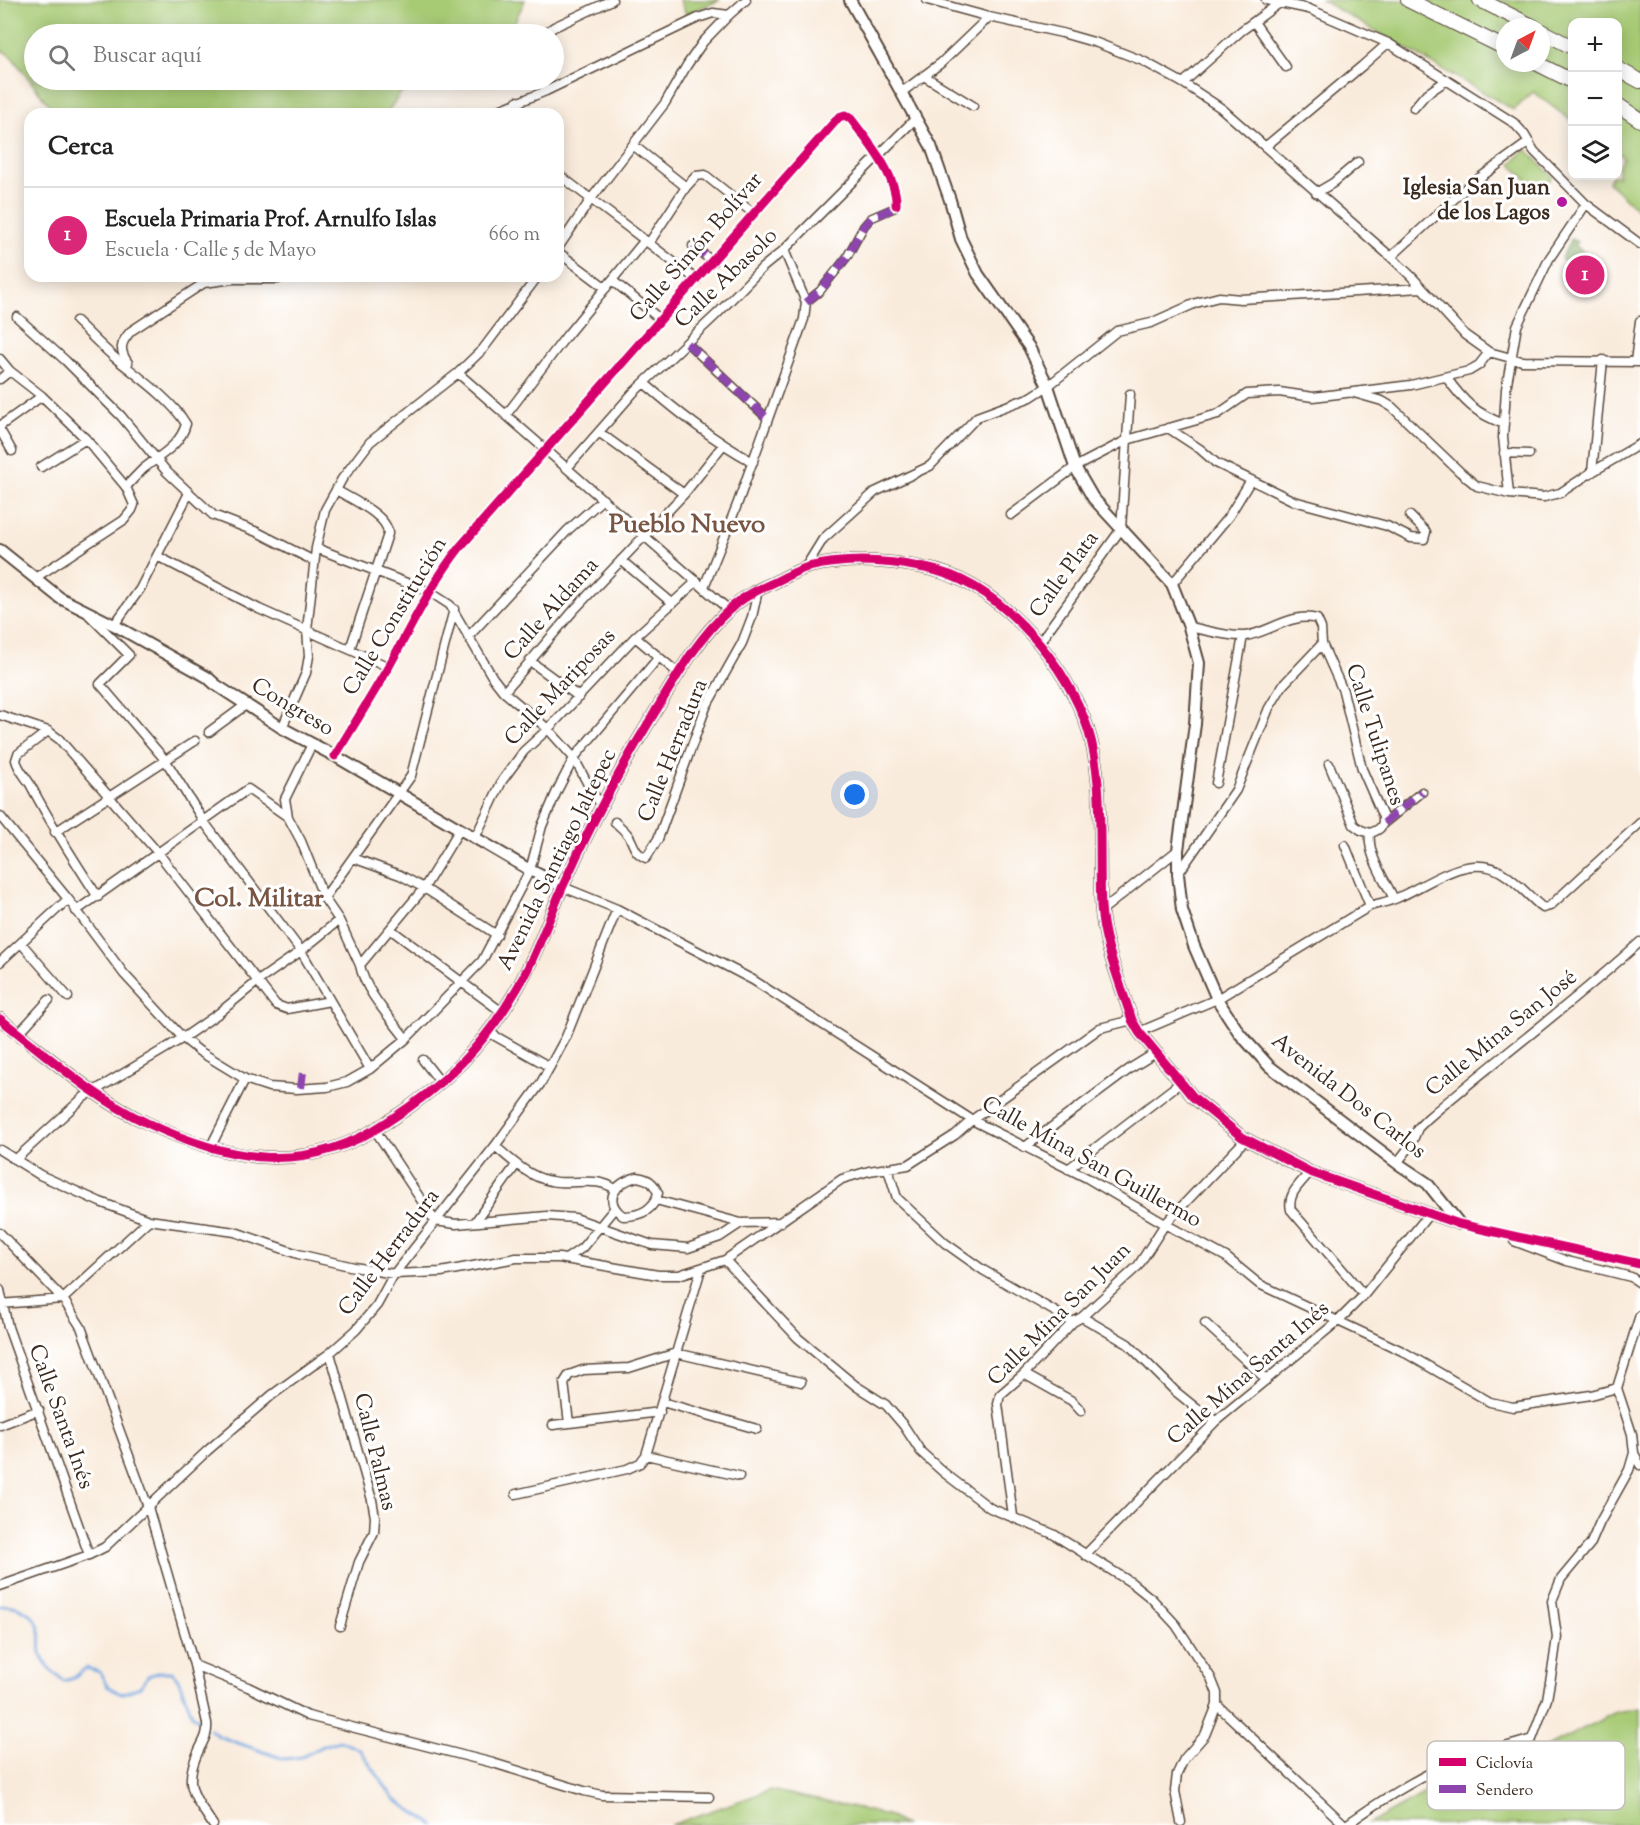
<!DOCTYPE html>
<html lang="es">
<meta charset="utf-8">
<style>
body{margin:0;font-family:"Sorts Mill Goudy",serif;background:#f6f6f6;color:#222}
.controls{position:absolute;right:18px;top:18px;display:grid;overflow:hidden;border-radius:12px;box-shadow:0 3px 15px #0003}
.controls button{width:54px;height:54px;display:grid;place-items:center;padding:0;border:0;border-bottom:2px solid #e0e0e0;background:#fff;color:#222;font:30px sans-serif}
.compass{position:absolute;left:1496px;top:18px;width:54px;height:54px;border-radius:50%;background:#fff;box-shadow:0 3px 15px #0003;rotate:41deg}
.you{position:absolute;left:855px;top:795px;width:21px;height:21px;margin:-15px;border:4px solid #fff;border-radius:50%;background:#1a73e8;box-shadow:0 0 0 9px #1a73e833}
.badge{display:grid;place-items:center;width:39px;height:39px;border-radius:50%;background:#db2777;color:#fff;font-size:20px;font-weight:700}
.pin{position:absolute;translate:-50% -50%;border:3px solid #fff;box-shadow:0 2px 6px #0006}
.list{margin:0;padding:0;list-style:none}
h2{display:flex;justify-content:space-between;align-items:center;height:78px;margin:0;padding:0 24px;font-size:26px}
h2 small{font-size:20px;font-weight:400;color:#767676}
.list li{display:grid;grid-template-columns:39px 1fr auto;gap:18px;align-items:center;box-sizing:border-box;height:96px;padding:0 24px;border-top:2px solid #e0e0e0}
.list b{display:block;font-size:22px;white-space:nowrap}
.list p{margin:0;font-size:20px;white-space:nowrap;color:#767676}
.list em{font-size:20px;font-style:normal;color:#767676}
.icon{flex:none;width:33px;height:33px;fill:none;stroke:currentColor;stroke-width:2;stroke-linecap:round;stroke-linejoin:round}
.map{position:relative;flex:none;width:1640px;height:1825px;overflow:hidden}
.search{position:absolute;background:#fff;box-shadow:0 3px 15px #0003;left:24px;top:24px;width:540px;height:66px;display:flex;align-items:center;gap:15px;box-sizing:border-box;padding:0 21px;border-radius:33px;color:#767676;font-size:22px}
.panel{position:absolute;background:#fff;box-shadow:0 3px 15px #0003;left:24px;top:108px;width:540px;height:174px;border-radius:18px}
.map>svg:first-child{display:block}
.green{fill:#a7ca74;stroke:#717a49;stroke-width:1.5;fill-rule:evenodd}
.forest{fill:#85ae66;stroke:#606c42;stroke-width:1.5}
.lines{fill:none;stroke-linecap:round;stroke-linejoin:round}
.stream{stroke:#72a5de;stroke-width:3}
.pedestrian-casing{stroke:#58473a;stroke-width:10}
.minor-casing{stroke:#58473a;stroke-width:11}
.tertiary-casing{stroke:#58473a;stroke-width:14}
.primary-casing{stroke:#58473a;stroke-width:16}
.pedestrian{stroke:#fff;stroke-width:7}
.minor{stroke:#fff;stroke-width:8}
.tertiary{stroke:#fff;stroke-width:10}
.primary{stroke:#fff;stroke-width:14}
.quiet{stroke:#8e44ad;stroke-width:8;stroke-dasharray:15 8;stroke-linecap:butt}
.cycleway-casing{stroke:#fff;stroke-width:13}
.cycleway{stroke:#d6006c;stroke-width:9}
.poi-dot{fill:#b5179e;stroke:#fff;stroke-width:2}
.labels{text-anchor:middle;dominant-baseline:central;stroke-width:6;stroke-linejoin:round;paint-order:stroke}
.poi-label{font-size:22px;font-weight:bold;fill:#3b2a1e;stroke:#fff;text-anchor:end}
.street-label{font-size:22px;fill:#3b2a1e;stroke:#fff}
.quarter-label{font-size:26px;font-weight:bold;fill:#785643;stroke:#fff}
.key{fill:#fff;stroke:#c4bfbc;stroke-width:1.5}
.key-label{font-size:16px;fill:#3b2a1e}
</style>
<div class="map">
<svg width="1640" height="1825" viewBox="0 0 1640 1825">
<rect width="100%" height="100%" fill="#fff"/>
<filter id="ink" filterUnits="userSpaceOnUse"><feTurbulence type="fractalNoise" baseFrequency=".0167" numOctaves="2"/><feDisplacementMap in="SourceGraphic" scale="12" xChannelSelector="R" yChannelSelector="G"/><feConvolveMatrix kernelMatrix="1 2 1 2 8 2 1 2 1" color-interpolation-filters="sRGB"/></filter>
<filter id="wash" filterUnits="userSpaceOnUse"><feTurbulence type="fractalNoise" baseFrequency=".008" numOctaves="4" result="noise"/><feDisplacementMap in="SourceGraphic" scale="24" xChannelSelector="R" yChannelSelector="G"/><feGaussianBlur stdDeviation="1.35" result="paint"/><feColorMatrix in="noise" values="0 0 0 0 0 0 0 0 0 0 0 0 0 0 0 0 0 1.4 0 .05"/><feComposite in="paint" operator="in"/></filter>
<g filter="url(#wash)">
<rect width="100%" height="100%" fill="#f9ebdb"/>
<path class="green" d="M0,0H525L513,25L505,34H34V80H410L386,114H56L12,57L0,49Z
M680,0H720L686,14Z
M1321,0H1640V212L1608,182L1612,176H1618V166L1623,157L1618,153V22H1572V121L1533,92L1514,110ZM1505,27H1541V63H1505Z
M1526,149L1553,177L1539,192L1511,164Z
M1640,1708V1825L1369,1824L1450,1779L1539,1751L1616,1712Z
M770,1790L887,1815L904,1825H671Z"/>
<path class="forest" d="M1571,239L1577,242L1575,245L1585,253L1582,257L1579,255L1571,264L1561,259Z"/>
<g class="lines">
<path class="stream" d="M0,1606C14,1603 32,1611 38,1625C43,1634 39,1644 41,1653C43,1665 55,1674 64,1681L74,1678L86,1668L100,1672L107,1686L121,1694L140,1687L148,1676L160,1672H172L178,1679L192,1714L204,1724
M209,1729L218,1736L284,1759L302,1757L325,1745L340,1741L360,1750L394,1799L434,1825"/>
</g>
</g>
<g filter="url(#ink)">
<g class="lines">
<defs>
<path id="pedestrian" d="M806,302L820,291L847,257L864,226L871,218L894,208L896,205
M687,343L768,419"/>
<path id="minor" d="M927,0L989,17L1062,33L1097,43L1143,61L1183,83L1221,108L1391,257L1412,277L1465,335L1489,352L1522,361L1640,362
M1266,0L1309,9L1388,43L1514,123L1524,134L1534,151L1586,204L1640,244
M1254,22L1286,67
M544,34L554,27L612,0
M924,76L973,106
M541,80L546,91
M1183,83L1241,31L1281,2
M902,92L941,63L989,17
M517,101L520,114
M1414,108L1425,95L1447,80
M489,114L546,91L698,18L713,13L729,15
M633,145L686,187
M1265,147L1362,66L1388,43
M558,174L697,280
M1316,193L1333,183L1358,162
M649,243L686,187L696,176L705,175L753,213
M693,246L713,262
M558,248L591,199L665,103L687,65L703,42L729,15L746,0
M558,252L606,288
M1391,257L1467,187L1529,142
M612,280L661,320
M17,317L66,361L121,416L167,472L213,515L257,532L314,561
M76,321C89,333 101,346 114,357C136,375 171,399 186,424C180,446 160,455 143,469C137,475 131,481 126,487
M0,359L10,371L42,396L86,439L126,487L134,505L132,510L124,520L35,578
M1635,362L1640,321
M128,363C119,350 120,343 131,331L204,283L233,279H278L283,276
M458,373L729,610
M1446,377C1464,402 1475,413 1504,424
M0,379L10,371
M644,383C679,413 713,440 753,462
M1354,393L1382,401L1392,407L1460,472L1477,486L1509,494L1544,497L1560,493L1592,472L1640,444
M506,415L567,335L645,240
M0,426L42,396
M1168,428L1200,449L1216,463L1294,501L1387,526L1411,538L1424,539L1426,532L1410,516
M0,430L12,451
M600,433L684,494
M1504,453L1529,454
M41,467L86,439
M567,468L633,393L717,314L762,268L784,250L916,118
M1592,472L1603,360
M336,490C351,499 389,516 388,534L350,649
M1509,494L1503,437L1506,389L1517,326L1549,259L1586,204
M1011,515L1075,467L1127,440L1218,414L1247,394L1279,392L1313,397L1411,385L1469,371L1479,365L1489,352
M316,548L430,592L450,605L493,678L504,692L548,729L574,758L593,794L601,804
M157,556L259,609L389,667
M621,560L672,603
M805,568L823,539L875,492L930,466L977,417L1031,397L1048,386L1117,331L1151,323L1196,303L1219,297L1241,299L1421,288
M1172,584L1229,516L1251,480
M704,587L737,505L804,319L806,302L784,250
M89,615L129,655L100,684L166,761L204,822L301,951L370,1069
M114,625L140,589L189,493
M1189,627C1206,630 1227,637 1245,636C1269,633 1291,612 1317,619L1321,628L1322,644L1343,691L1362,769L1383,817C1384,827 1379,830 1370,833
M468,637L568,530L603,499
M635,637L678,673
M1039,643L1121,529L1130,394
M530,661L579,697
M504,692L574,610L684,494L723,445
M0,715L48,731L59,739L159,854L276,1005L287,1009L330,1001
M282,728L306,673L309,656L307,630L316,548L325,510L342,479L370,442L458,373L483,349L538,276
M48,731L18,754L16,760C18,769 25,776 30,784C51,824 73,859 98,897
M209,732L247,704
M312,744L285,799L288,817L301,841L324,898L339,920L360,965C365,992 390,1017 406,1039
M335,756C353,726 372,696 389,666C412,625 431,584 460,547L839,117L845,115L851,119C867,140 898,177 896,205
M1329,764L1354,825L1361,830L1370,833
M1216,783L1243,636
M0,816L68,899L124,974L183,1038L199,1051L245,1079L269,1087L297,1089L327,1087L347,1082L370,1069L406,1039L482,961L530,870L542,826L557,791L574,758L659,657
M615,822C620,827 627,832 630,838C635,848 635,853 646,858L658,839L706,707L742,643L752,617L758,590
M1384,823L1422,792
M55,832L195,741
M1370,833C1367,855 1385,880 1394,899
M475,838L502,781L524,751L548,729L635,637L697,581
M1345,845L1370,906
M353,858L400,875L424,888L497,935
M1178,874L1236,790L1269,708L1283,685L1322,644
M563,887L617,909L753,980L972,1120L1087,1178L1165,1224L1226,1257L1259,1284L1402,1351L1490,1402L1513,1407L1591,1395L1617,1388
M324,898L411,776L454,609
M76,911L248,789L288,817
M1101,911L1178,850
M390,929L502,1012
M21,943L68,997
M0,962L68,899
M360,965L424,888L460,829
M488,1032L550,1067
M1139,1032L1217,999L1370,906C1379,903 1388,902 1397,898C1428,885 1467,852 1501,872C1518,882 1528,896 1543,908L1550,906L1640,823
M19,1033L49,1000
M423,1060L441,1083
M375,1130L435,1221L456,1224L547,1216L575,1218L652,1245L688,1248L720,1237L741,1223
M495,1146C512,1161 529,1177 551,1181C572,1186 598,1175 616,1190
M1025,1147L1131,1068L1157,1052
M210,1148L245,1079
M0,1150L40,1175L100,1202L149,1220L235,1232L298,1254L354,1267L394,1274L441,1272L516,1258H559L658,1275H679L725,1260L842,1179L869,1171L908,1165L955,1135L972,1120L1100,1028L1132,1020
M16,1159L84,1097L183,1038L219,1013L258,981L301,951L339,920
M1397,1163L1411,1145L1418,1128L1427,1119C1497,1059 1572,1004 1640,942
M888,1169L897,1198L945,1243L983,1270L1073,1322
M1068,1169L1180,1083
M1310,1172C1300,1184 1287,1194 1291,1210L1364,1295
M637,1177C649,1179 653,1182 658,1193C654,1210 640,1216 623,1216C602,1200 615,1183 637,1177Z
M656,1200L741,1223L781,1222
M475,1222L516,1165
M1459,1224L1640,1264
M0,1233L63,1299L81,1327L148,1507L194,1665L207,1723C208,1734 204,1740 199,1750C182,1786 194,1795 213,1825
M1514,1241L1567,1261L1631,1277L1640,1283
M566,1259L582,1248L614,1209
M725,1260L798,1338L856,1386L886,1405L904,1426L921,1452L943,1472L990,1508L1053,1534L1132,1583L1152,1599L1176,1625L1211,1678L1217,1693V1705L1345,1825
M0,1290L8,1327L89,1555
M0,1304L63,1299L149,1220
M1640,1315L1617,1388L1632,1434L1634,1453L1640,1465
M1082,1317L1128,1344L1175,1391L1196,1408L1216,1421
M1205,1323L1267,1380
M330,1353L372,1500L375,1517L374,1532L359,1562L340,1626
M1024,1374L1072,1401L1081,1411
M662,1402L757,1429
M569,1423L564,1383L569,1375L583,1370L629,1368L676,1353L801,1382
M0,1425L39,1410
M553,1425L660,1412
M646,1455L739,1476
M516,1494L627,1469L640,1463L646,1455L701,1269
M1013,1516L998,1404L1000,1395L1024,1374L1073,1322L1082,1317L1138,1266L1165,1224L1246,1139
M1085,1555L1216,1421L1338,1321L1364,1295L1429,1214
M0,1586L89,1555L105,1547L207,1451L272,1395L330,1353L356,1330L377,1305L394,1274L495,1146L541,1083L566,1037L617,909
M194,1665L248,1687L308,1716L493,1763L584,1791L602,1795L709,1797
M1181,1822L1175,1791L1177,1774L1184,1759L1205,1735L1217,1705
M1346,1825C1377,1803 1408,1783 1442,1767C1471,1754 1502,1749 1532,1739L1547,1699L1553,1665L1557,1637L1552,1601L1561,1579L1591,1543L1600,1522L1629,1470L1634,1453"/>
<path id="tertiary" d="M850,0L931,146L950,200L961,239L978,274L1029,347L1040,370L1048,386L1075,467L1093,498L1172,584L1189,627L1199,663L1195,724L1178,850V874L1182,910L1194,946L1217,999L1240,1034L1269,1066L1397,1163L1427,1183L1459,1223
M0,550L60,598L114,625L207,677L216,685L282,728L335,756L530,870L563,887
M0,1019C47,1055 93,1098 147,1123C231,1162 306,1176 387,1122C444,1086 484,1046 518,987C536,956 548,921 562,888C589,827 620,769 655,712C677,676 698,638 729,610C742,597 759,589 775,582C786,577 797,570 808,567C846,558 887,560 925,568C995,581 1058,654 1084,718C1106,773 1098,848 1101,906C1103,943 1121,985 1132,1020L1139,1032L1193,1097L1242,1137L1310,1172L1459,1224"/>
<path id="primary" d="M1408,0L1505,48
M1480,0L1534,27
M1541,31L1572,47
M1536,63L1572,81
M1618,69L1640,81
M1618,105L1640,120"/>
</defs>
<use href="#pedestrian" class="pedestrian-casing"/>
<use href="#minor" class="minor-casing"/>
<use href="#tertiary" class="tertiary-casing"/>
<use href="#primary" class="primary-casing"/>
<use href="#pedestrian" class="pedestrian"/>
<use href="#minor" class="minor"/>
<use href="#tertiary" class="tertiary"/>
<use href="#primary" class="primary"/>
<path class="quiet" d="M693,246L713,262
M806,302L820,291L847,257L864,226L871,218L894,208L896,205
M687,343L768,419
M1384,823L1422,792
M301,1088L303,1072"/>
<defs>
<path id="cycleway" d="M335,756C353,726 372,696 389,666C412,625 431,584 460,547L839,117L845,115L851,119C867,140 898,177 896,205
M0,1019C47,1055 93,1098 147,1123C231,1162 306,1176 387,1122C444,1086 484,1046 518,987C536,956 548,921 562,888C589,827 620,769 655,712C677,676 698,638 729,610C742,597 759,589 775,582C786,577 797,570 808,567C846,558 887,560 925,568C995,581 1058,654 1084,718C1106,773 1098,848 1101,906C1103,943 1121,985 1132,1020L1139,1032L1193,1097L1242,1137L1310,1172L1459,1224L1640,1264"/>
</defs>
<use href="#cycleway" class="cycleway-casing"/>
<use href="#cycleway" class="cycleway"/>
</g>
</g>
<circle class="poi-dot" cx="1562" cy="202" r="6"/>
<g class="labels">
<g class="poi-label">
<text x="1550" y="189">Iglesia San Juan<tspan x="1550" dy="25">de los Lagos</tspan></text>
</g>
<g class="street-label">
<text transform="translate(697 248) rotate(-49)">Calle Simón Bolívar</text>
<text transform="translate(727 279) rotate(-44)">Calle Abasolo</text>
<text transform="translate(1065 575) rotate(-54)">Calle Plata</text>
<text transform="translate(552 610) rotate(-48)">Calle Aldama</text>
<text transform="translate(396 617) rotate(-59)">Calle Constitución</text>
<text transform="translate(561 688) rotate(-47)">Calle Mariposas</text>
<text transform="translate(292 708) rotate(31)">Congreso</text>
<text transform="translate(1374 735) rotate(72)">Calle Tulipanes</text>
<text transform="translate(674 751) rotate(-68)">Calle Herradura</text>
<text transform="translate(558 860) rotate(-64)">Avenida Santiago Jaltepec</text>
<text transform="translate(1502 1034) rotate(-39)">Calle Mina San José</text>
<text transform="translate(1348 1097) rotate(38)">Avenida Dos Carlos</text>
<text transform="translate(1091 1163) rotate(29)">Calle Mina San Guillermo</text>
<text transform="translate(390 1253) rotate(-53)">Calle Herradura</text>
<text transform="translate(1060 1315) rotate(-45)">Calle Mina San Juan</text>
<text transform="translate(1249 1374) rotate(-41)">Calle Mina Santa Inés</text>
<text transform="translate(60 1417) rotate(70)">Calle Santa Inés</text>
<text transform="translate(374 1452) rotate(76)">Calle Palmas</text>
</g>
<g class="quarter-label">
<text x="687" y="525">Pueblo Nuevo</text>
<text x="259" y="899">Col. Militar</text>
</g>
</g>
<rect x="1427" y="1741" width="198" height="69" rx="9" class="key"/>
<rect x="1439" y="1758" width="27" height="8" fill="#d6006c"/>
<rect x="1439" y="1785" width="27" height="8" fill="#8e44ad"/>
<g class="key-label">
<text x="1476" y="1768">Ciclovía</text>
<text x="1476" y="1795">Sendero</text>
</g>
</svg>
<div class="controls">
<button>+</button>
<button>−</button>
<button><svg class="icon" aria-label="layers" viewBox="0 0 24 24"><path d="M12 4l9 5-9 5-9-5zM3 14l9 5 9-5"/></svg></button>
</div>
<svg class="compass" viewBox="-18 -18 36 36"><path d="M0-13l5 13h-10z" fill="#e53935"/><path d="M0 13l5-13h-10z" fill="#767676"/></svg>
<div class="you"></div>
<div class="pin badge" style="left:1585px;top:275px">1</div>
<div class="search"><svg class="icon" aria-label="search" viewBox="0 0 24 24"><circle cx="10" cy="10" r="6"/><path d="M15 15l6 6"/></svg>Buscar aquí</div>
<section class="panel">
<h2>Cerca<small></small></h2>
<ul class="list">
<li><span class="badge">1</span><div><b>Escuela Primaria Prof. Arnulfo Islas</b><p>Escuela · Calle 5 de Mayo</p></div><em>660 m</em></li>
</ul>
</section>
</div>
